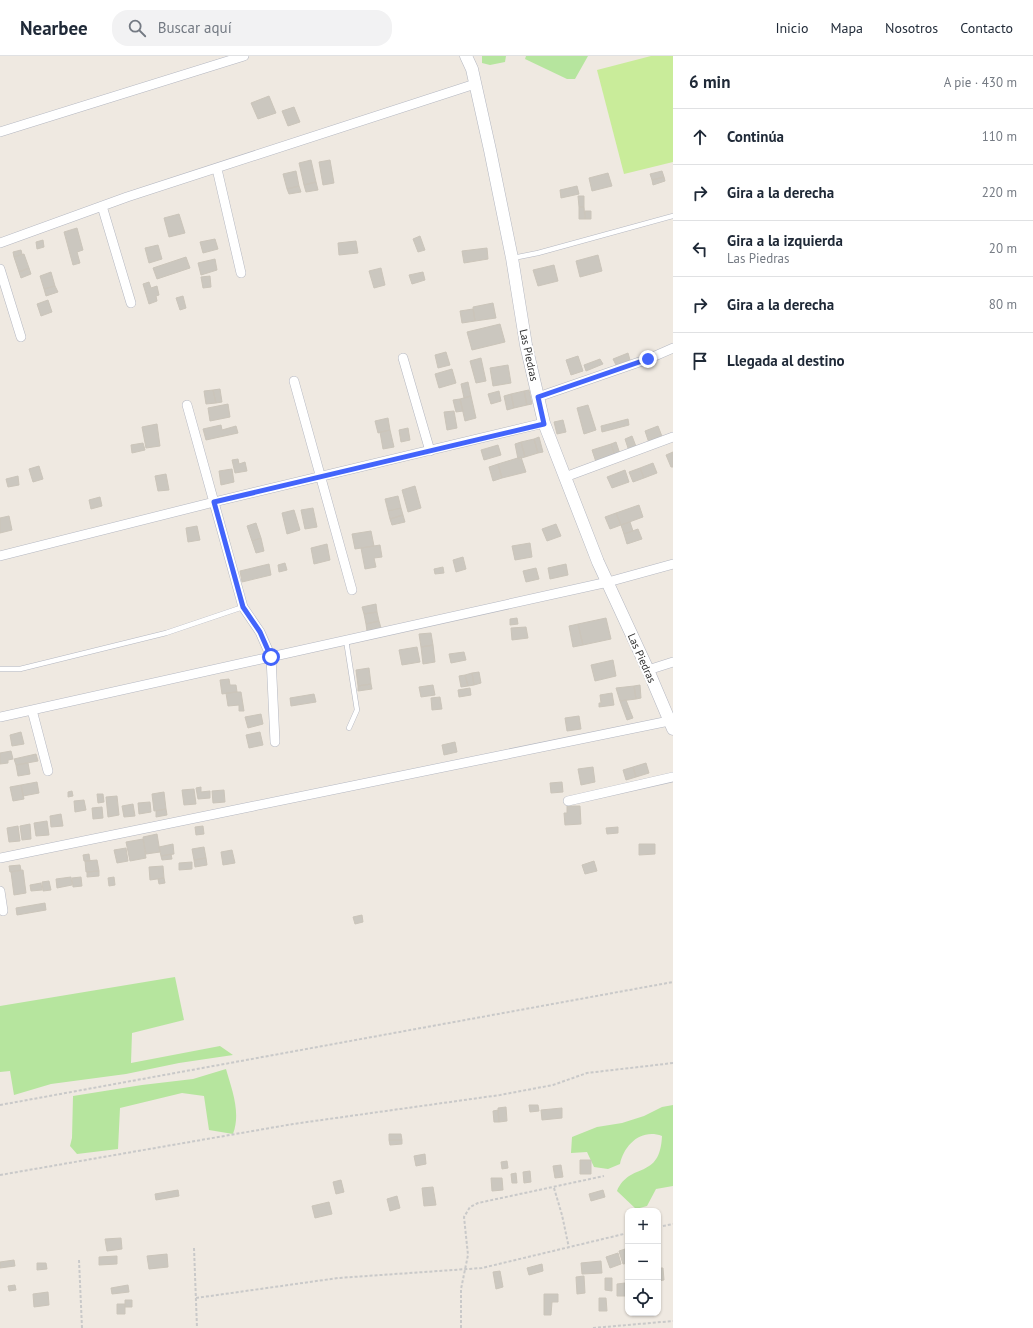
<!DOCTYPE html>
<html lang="es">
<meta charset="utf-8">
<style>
body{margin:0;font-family:"PT Sans",sans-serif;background:#f2f2f3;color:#1f2937}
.controls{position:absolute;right:12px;bottom:12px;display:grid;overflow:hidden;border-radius:8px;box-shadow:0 1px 3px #0004}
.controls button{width:36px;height:36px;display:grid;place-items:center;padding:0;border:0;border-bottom:1px solid #e0e1e3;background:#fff;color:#1f2937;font:20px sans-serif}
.stop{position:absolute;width:12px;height:12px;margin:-9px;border:3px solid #4264fb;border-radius:50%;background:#fff}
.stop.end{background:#4264fb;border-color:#fff;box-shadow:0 1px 4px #0008}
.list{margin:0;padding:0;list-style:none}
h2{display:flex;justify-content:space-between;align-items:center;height:52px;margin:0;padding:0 16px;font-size:17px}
h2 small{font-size:13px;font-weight:400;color:#747a83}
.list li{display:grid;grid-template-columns:26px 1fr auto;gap:12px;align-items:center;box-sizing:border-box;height:56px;padding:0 16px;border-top:1px solid #e0e1e3}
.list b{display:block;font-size:15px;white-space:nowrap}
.list p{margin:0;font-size:13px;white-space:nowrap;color:#747a83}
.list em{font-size:13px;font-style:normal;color:#747a83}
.icon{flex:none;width:22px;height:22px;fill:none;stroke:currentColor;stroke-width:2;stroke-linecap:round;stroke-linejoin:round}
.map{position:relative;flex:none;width:673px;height:1272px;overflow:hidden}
header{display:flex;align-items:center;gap:24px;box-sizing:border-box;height:56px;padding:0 20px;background:#fff;border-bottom:1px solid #e0e1e3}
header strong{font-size:19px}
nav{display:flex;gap:22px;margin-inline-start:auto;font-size:14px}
.search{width:280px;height:36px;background:#f2f2f3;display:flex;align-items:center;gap:10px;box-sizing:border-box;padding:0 14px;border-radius:16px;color:#747a83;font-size:15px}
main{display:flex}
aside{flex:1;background:#fff}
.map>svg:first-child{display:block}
.green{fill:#b6e59e}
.pitch{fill:#c9ec9a}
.building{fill:#cbc7bf;stroke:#cbc5ba}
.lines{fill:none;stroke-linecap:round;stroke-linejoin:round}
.lane-casing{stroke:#b4b7c1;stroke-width:5.5}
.street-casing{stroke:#b4b7c1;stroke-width:10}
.secondary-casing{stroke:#b4b7c1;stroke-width:13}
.path{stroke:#c9c9c9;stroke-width:2;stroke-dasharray:3 2;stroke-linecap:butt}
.lane{stroke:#fff;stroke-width:4.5}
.street{stroke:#fff;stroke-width:9}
.secondary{stroke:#fff;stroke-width:12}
.route{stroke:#4264fb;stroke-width:5}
.labels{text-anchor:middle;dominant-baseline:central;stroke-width:4;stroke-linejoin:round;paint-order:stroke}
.street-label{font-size:11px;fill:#2e2e2e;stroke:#fff}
</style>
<header>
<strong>Nearbee</strong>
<div class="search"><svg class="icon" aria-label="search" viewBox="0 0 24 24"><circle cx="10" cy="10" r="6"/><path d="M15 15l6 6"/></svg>Buscar aquí</div>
<nav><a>Inicio</a><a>Mapa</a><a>Nosotros</a><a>Contacto</a></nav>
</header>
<main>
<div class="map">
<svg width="673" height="1272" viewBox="0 0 673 1272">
<rect width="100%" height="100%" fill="#efe9e1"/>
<path class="green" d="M482,0H506L505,6L490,9L482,7Z
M526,0H588L575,23H567L525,3Z
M175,921L184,964L132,977L131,1007L220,990L233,999L179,1007L126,1018L51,1028L14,1039L10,1015L0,1016V950Z
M226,1013C232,1034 241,1056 233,1078L209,1074L204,1040L182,1037L120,1052L118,1093L77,1098L70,1090L72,1082L73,1040L142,1029L193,1023Z
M673,1049V1130L656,1133L647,1150L636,1153L617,1135C630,1105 660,1125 662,1080C641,1072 624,1089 620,1108L608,1113L594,1111L587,1096L571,1097L572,1081L597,1071L622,1067L644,1060L662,1051Z"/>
<path class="pitch" d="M651,0H673V106L624,118L597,14Z"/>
<path class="building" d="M269,40L276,57L258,63L251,47Z
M294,51L300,66L288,70L282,55Z
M311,104L316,126L304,129L299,107Z
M330,104L334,127L323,129L319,106Z
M296,115L299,130L287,133L283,118Z
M662,115L664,121L652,124L650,118Z
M608,117L612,130L592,135L589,122Z
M664,121L665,125L653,129L652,124Z
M316,126L318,134L306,136L304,129Z
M299,130L301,136L289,138L287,133Z
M577,130L579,138L561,142L560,134Z
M578,140H584V151H579Z
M579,151H584L585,163H579Z
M585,155H591V163H585Z
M179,158L185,177L169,181L164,162Z
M77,172L83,194L77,196L80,207L73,209L64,176Z
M420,180L425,194L418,196L413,183Z
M215,183L218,193L203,197L200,186Z
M43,184L44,191L37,193L36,186Z
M356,185L358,197L339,199L338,187Z
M158,189L162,203L149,207L145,192Z
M487,192L488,203L464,207L462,195Z
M21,194L22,198L14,201L13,196Z
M24,198L29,212L19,216L14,201Z
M598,199L602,215L580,221L576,205Z
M186,201L190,212L157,223L153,212Z
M215,203L217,214L201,219L198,207Z
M554,209L558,225L538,230L533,214Z
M29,212L31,218L21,222L19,216Z
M381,212L385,229L374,232L369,215Z
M51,216L55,230L44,233L40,220Z
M423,216L425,224L412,228L409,219Z
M210,220L211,231L203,232L201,221Z
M149,226L151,232L157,230L159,239L156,240L157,245L149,248L143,228Z
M55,230L58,236L46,240L44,233Z
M183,240L186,252L180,254L176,242Z
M48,244L52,256L41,260L37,248Z
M493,247L496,262L475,265L473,251Z
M473,253L475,265L462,267L460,255Z
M500,268L505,286L472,294L467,276Z
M446,296L450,309L438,312L435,299Z
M628,297L630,304L616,309L613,303Z
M578,300L583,315L571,319L566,304Z
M481,302L486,325L476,327L470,305Z
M600,303L603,308L586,315L584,309Z
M508,309L511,327L493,330L490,312Z
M452,313L456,327L439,332L435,318Z
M468,326L471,340L464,342L461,328Z
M220,333L222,346L216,347L213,334Z
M213,334L216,347L206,348L204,335Z
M529,334L532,348L527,349L524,335Z
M499,335L501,345L491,348L488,338Z
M524,335L527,349L514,352L511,338Z
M511,338L514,352L507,354L504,340Z
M471,340L476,362L465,365L460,343Z
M460,343L463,355L456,356L453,344Z
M228,348L230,361L210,365L208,352Z
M588,349L596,374L584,378L577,352Z
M454,355L457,372L447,374L444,356Z
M388,362L390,374L378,377L375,365Z
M628,363L629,369L602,376L601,370Z
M563,364L566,376L557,378L554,366Z
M157,368L160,390L146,392L142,371Z
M221,369L222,374L236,370L238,377L206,384L203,373Z
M658,370L663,383L649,387L645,375Z
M408,372L410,384L401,386L399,374Z
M390,374L394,391L383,393L380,376Z
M632,380L637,393L629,395L625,383Z
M539,381L543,396L538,397L534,383Z
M534,383L538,397L525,401L521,386Z
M521,386L525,401L518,403L515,388Z
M616,386L620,398L615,400L611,388Z
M143,387L145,394L132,397L131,389Z
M611,388L615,400L596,406L592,394Z
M498,389L501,399L484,404L481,394Z
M673,396V411H671L666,399Z
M521,401L526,416L502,422L498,408Z
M238,403L239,408L245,406L247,415L235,417L232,404Z
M653,407L657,417L644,422L640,412Z
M498,408L502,422L493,425L489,411Z
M39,410L43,423L33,426L29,413Z
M640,412L644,422L633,426L629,416Z
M232,413L234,426L221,429L219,415Z
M625,414L629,426L612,432L607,421Z
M166,418L169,434L158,435L155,420Z
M18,420L19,429L8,431L6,423Z
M415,430L421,452L408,456L402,434Z
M398,440L401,452L388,455L385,443Z
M100,441L102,450L91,453L89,444Z
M639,449L643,461L621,469L616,457Z
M313,452L317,471L305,473L301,454Z
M401,452L403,459L390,463L388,455Z
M294,454L300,474L287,478L282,457Z
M616,457L621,469L610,473L605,461Z
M403,459L405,466L392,469L390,463Z
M9,460L12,474L0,477V462Z
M630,466L633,475L624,478L621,469Z
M256,467L261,482L252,485L247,470Z
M556,468L561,480L547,485L542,473Z
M197,470L200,484L188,486L186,472Z
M638,473L642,483L627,488L624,478Z
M371,475L374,490L355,493L352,478Z
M261,482L264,495L256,497L252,485Z
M530,487L532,501L515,504L512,490Z
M327,488L330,504L314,508L311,492Z
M380,489L382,501L374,502L376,511L365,513L361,492Z
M463,501L466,513L456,516L453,504Z
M285,507L287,514L279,516L278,509Z
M269,508L271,519L242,526L240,515Z
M566,508L568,519L550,523L548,512Z
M443,511L444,517L435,518L434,513Z
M536,512L539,523L526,526L523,515Z
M376,548L377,556L364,558L362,551Z
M377,556L379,565L366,568L364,558Z
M517,562L518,568L510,569V563Z
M606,562L611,583L583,589L578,568Z
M379,565L381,572L367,575L366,568Z
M578,568L583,589L573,591L569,570Z
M526,571L528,582L512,584L511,572Z
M431,577L433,589L421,591L419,578Z
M433,589L435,606L423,608L421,591Z
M417,591L420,606L402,609L399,594Z
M464,596L466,604L451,607L449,598Z
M613,604L616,620L595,625L591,609Z
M369,612L371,628L358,630L356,614Z
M479,616L481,627L474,629L472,617Z
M472,617L474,629L468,630L465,619Z
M465,619L468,630L461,631L459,620Z
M229,623L230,629H236L237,636L222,638L220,624Z
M371,628L372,633L358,635V630Z
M433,629L435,639L421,641L419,631Z
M640,629L641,642L636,643L634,630Z
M634,630L636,643L620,645L616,632Z
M470,632L471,639L459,641L458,634Z
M237,636H241L244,655H239V649L228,650L226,637Z
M612,637L614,649L599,651V647H601L600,639Z
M314,638L316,646L291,650L290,642Z
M440,641L442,653L432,654L431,642Z
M626,644L633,662L627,664L620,645Z
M261,658L263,668L248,672L245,661Z
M579,660L581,673L567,675L565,662Z
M21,676L24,688L12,690L10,679Z
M260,676L263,689L249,692L246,679Z
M455,686L457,696L444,699L442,689Z
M11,695L13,703L8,704V707L0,708V697Z
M36,698L38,705L16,709L14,703Z
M28,707L30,718L18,720L16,709Z
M646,707L649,717L636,721L633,711Z
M593,711L595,726L581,729L578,713Z
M633,711L636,721L626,724L623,714Z
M37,726L39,737L23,740L21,729Z
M562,726L563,736L551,737L550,727Z
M21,729L24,743L13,745L10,731Z
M201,731V736L210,735V742L198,743L196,732Z
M194,733L196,748L184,749L182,734Z
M224,734L225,746L213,747L212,735Z
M72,735L73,740L68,741V736Z
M164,736L166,753L154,755L152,738Z
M97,738H103L104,746L98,747Z
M117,740L119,759L108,761L106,741Z
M84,744L86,754L75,756L74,745Z
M150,746L151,756L139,758L138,747Z
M133,748L135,760L124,761L122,750Z
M567,750H580L581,768L565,769L564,757H567Z
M102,751L103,762L93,763L92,752Z
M166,753L167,759L156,761V755Z
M61,758L63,770L51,771L50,760Z
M47,765L49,779L36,780L34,767Z
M30,768L31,783L22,784L20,770Z
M18,770L20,785L9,786L7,772Z
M203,770L204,778L196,779L195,771Z
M618,771V777L607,778L606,772Z
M157,778L160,796L146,798L143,781Z
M143,783L146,802L130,805L126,786Z
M173,788L174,798L161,800L159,791Z
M639,788H655V798L639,799Z
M204,791L206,802L194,804L192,793Z
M126,792L128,805L117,807L114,794Z
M232,794L235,807L223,809L221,796Z
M89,798L90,805H84L83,799Z
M171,798L172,803L162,804L161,800Z
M206,802L207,809L195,811L194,804Z
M97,804L99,815L86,816L85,805Z
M594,805L597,815L585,818L582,809Z
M192,806V813L179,814V807Z
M20,809L21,814L10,816L9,810Z
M163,810L164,822L150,824L149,811Z
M23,814L26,837L14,839L11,816Z
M99,815V820L87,821V816Z
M71,821L72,829L57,832L56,823Z
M81,821L82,830L73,831L72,822Z
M114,821L115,829L109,830L108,822Z
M164,822L165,827L159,828L158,823Z
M49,825L51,834L43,835L42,826Z
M41,827L42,834L31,835L30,829Z
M45,847L46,854L17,859L16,852Z
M362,859L363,866L355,868L353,861Z
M529,1049H538L539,1055L530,1056Z
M506,1051L507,1065L499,1066L498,1052Z
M562,1052V1062L542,1064L541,1054Z
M498,1054L499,1066H494L493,1055Z
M389,1078H401L402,1084H389Z
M389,1084H402V1088L390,1089Z
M425,1098L426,1108L416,1110L414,1100Z
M580,1104H591V1118H580Z
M507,1105L508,1112L502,1113L501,1106Z
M561,1109L563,1121L555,1122L553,1110Z
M530,1115L531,1126L524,1127L523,1116Z
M516,1117L517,1127H512L511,1118Z
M491,1122H502L503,1134L492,1135Z
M341,1124L344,1136L336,1138L333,1126Z
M433,1131L436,1149L424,1150L422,1132Z
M178,1134L179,1140L156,1144L155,1138Z
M603,1134L605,1141L591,1145L589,1138Z
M397,1140L400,1152L390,1155L387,1143Z
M329,1146L332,1158L315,1162L312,1150Z
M121,1182L122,1193L107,1195L105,1183Z
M628,1192V1207L623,1208L619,1195Z
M618,1197L621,1208L610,1212L606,1201Z
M167,1198L168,1211L149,1213L147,1200Z
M117,1200V1208L99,1209V1201Z
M14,1204L15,1210L0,1212V1206Z
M601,1205L602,1217L582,1218L581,1207Z
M37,1207H46L47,1213L37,1214Z
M542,1208L543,1215L529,1219L527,1212Z
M658,1212H663L664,1224L658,1225Z
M500,1215L503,1231L496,1233L493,1216Z
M584,1220L585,1237L577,1238L576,1221Z
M605,1222H612V1235L605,1234Z
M625,1227L626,1240H617V1228Z
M15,1229L16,1234L9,1235L8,1230Z
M128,1229L129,1236L112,1238L111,1232Z
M48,1236L49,1249L34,1251L33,1238Z
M544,1238H558V1246H552L551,1259H544Z
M599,1242H606L607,1255H599Z
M125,1244H132V1251H125Z
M117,1248H125V1258H117Z"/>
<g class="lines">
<defs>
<path id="lane" d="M513,202L538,197L673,160
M346,584L357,654L349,672
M0,613H20L166,577L243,551"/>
<path id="street" d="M0,76L244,0
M217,113L241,217
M102,150L131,247
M0,187L127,141L475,28
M0,213L21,281
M403,302L430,395
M294,325L352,534
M538,341L648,303L673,292
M187,349L243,551L260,576L271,601L275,686
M565,421L673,381
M0,500L214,446L544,367
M648,614L673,606
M32,654L48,715
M0,661L608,526L673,508
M568,745L673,721
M0,802L669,665
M0,835L3,855"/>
<path id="secondary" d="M466,0L472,13L490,94L512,202L526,289L544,367L598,506L648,614L673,673"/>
</defs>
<use href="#lane" class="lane-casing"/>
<use href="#street" class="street-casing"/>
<use href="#secondary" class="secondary-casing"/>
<path class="path" d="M0,1049L673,926
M0,1119L293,1068L500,1039L553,1029L587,1017L673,1007
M554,1132L562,1159L569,1192
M658,1171L673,1168
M194,1192L197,1272
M79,1204L82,1272
M196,1242L338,1222L482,1212L628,1177
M461,1272V1233L468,1199L464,1161L470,1151L478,1147L604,1120
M593,1272L673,1265"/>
<use href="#lane" class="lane"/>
<use href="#street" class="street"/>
<use href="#secondary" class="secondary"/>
</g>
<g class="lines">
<path class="route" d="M271,601L260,576L243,551L214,446L544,368L538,341L648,303"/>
</g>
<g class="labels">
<g class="street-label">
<text transform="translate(529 299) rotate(78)">Las Piedras</text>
<text transform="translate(642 602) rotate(66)">Las Piedras</text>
</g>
</g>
</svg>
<div class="controls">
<button>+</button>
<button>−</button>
<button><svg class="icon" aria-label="locate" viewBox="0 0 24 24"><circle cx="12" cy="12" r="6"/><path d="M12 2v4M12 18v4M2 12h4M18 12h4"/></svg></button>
</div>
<div class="stop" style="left:271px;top:601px"></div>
<div class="stop end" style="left:648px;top:303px"></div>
</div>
<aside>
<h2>6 min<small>A pie · 430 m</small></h2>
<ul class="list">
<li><svg class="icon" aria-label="ahead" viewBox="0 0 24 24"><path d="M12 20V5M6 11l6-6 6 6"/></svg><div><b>Continúa</b></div><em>110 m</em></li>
<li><svg class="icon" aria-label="right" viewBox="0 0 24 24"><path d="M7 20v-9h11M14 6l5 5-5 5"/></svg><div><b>Gira a la derecha</b></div><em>220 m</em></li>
<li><svg class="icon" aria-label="left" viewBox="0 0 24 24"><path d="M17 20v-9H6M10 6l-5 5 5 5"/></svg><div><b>Gira a la izquierda</b><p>Las Piedras</p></div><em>20 m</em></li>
<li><svg class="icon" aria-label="right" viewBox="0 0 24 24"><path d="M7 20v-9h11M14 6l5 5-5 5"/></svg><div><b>Gira a la derecha</b></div><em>80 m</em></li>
<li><svg class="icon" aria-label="arrive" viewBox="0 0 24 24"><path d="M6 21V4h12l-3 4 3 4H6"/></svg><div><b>Llegada al destino</b></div></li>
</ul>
</aside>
</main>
